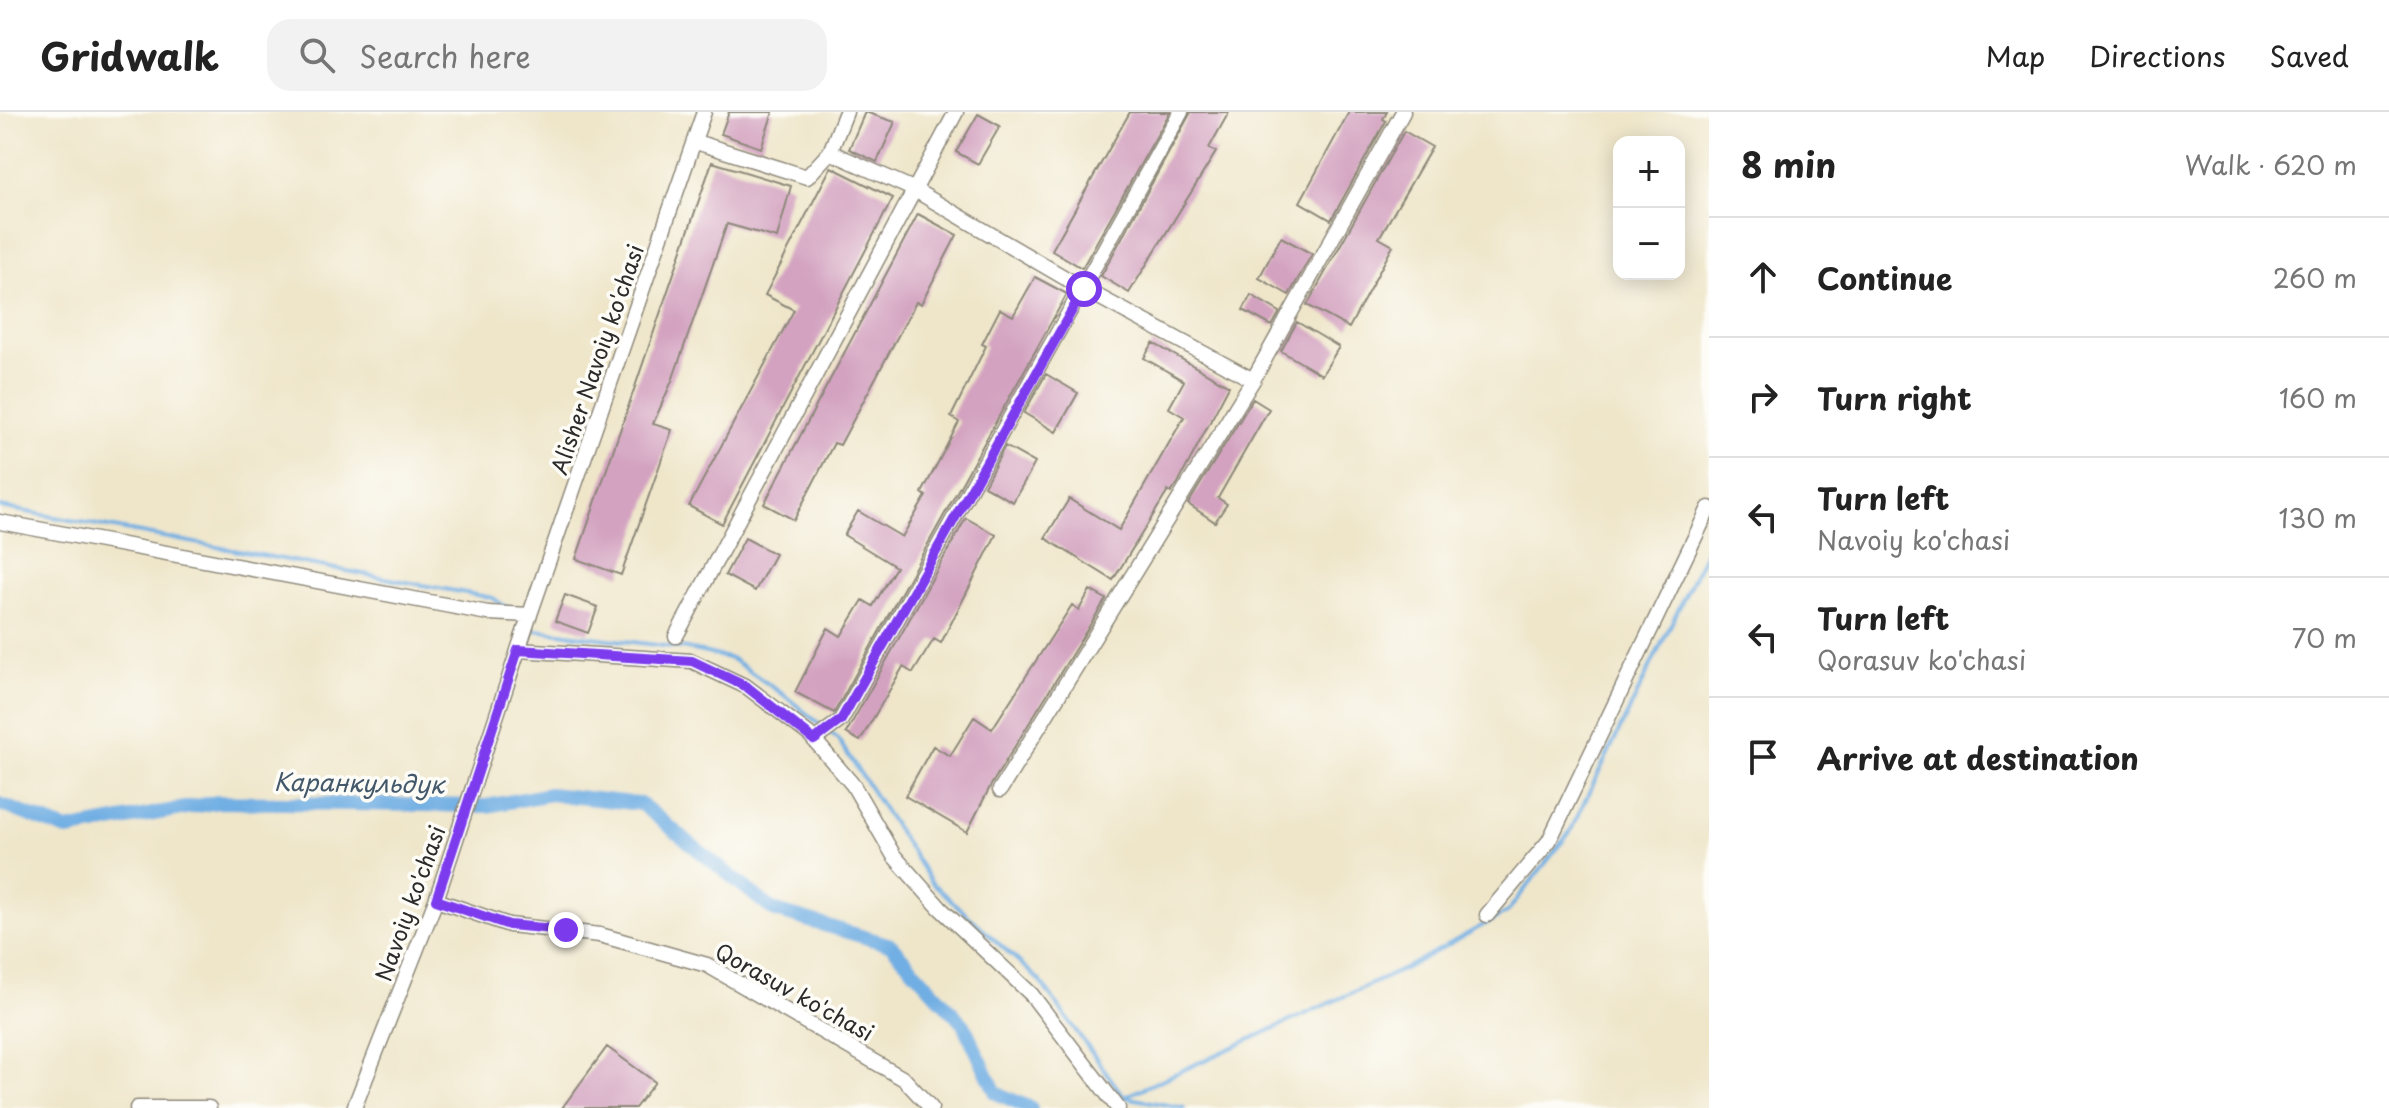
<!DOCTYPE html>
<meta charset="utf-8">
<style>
body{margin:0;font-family:"Playpen Sans",sans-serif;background:#f2f2f2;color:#222}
.controls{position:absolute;right:24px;top:24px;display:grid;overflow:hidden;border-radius:16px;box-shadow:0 4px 20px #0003}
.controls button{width:72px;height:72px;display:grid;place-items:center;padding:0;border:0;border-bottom:2px solid #e0e0e0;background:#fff;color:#222;font:40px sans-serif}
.stop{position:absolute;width:24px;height:24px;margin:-18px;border:6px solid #7c3aed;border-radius:50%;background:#fff}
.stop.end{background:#7c3aed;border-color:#fff;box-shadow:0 2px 8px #0008}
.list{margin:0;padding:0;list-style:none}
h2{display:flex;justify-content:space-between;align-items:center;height:104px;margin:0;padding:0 32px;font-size:34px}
h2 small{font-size:26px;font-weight:400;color:#767676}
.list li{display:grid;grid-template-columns:52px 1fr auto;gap:24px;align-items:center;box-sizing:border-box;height:120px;padding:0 32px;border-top:2px solid #e0e0e0}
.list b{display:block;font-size:30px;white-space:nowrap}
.list p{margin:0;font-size:26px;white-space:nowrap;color:#767676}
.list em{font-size:26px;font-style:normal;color:#767676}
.icon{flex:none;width:44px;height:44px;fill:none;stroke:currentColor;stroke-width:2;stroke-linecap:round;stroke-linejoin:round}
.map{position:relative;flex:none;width:1709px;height:996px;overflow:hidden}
header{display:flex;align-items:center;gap:48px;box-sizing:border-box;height:112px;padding:0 40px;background:#fff;border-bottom:2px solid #e0e0e0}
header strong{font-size:38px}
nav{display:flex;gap:44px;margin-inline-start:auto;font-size:28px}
.search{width:560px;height:72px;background:#f2f2f2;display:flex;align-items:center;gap:20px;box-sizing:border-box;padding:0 28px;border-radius:24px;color:#767676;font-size:30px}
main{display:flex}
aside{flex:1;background:#fff}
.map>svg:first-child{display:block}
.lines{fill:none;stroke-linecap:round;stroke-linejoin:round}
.stream{stroke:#70aee3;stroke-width:4}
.canal{stroke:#70aee3;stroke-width:14}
.building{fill:#d3a2c0}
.minor-casing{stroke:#8d887a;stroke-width:17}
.minor{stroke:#fff;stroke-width:14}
.route{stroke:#7c3aed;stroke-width:10}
.labels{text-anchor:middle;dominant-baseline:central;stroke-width:7;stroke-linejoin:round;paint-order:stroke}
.street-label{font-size:22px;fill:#2b2b2b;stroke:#fdfcf7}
.water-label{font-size:24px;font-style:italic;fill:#43596b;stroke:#fdfcf7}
</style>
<header>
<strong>Gridwalk</strong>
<div class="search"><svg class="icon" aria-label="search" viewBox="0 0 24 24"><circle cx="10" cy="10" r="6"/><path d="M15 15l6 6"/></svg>Search here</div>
<nav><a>Map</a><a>Directions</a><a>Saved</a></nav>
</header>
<main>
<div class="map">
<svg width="1709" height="996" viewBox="0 0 1709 996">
<rect width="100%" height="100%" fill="#fdfcf7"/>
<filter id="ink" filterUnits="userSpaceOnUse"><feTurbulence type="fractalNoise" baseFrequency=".0125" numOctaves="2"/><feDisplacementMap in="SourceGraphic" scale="16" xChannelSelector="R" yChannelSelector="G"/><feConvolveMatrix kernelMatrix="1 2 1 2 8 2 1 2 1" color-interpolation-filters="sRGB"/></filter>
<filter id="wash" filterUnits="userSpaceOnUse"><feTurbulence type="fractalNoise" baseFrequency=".006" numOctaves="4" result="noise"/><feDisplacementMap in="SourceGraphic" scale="32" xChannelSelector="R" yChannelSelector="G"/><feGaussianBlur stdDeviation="1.8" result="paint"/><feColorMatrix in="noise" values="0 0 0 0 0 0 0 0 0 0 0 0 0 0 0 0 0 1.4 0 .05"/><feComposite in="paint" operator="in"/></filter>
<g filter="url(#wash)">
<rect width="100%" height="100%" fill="#efe6ca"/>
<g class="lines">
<path class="stream" d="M0,395L493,486L507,496
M530,514L535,518L689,537L732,547L784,583L837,626L932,771L1040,869L1124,985L1184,996
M1124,985L1404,857L1507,800L1570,720L1709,434"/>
<path class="canal" d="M0,692L67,718L218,690L487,694L550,682L641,692L773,798L891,833L964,913L996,981L1031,996"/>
</g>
<g id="blocks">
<path class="building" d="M729,0H773L761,36L721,22Z
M865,0L895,10L877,50L849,37Z
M1130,0H1170L1082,156L1052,138Z
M1191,0H1229L1209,36L1216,40L1129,181L1101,164Z
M1349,0H1387L1383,7L1386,9L1331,108L1300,90Z
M978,2L1000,14L978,52L956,40Z
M1404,19L1432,35L1379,126L1393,134L1349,216L1307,193Z
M712,50L791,74L777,126L727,112L672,269L653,312L672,318L621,463L576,447Z
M831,55L893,86L722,412L689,394L794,198L765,183Z
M918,102L957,123L921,192L916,190L840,333L834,331L794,408L764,392Z
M1281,125L1312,142L1289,183L1259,166Z
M1035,165L1067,182L834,601L795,580L828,516L841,524L863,488L873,494L896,455L844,423L858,399L902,425L926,384L922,381L959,310L951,305L986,234L982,232L1000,197L1013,204Z
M1251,183L1280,200L1272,214L1243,198Z
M1297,210L1339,235L1322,263L1281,239Z
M1153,231L1229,274L1178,371L1171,381L1168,379L1113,468L1045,426L1069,387L1119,418L1184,305L1169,296L1184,269L1144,246Z
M1046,262L1078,281L1056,320L1024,301Z
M1253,287L1269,297L1218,386L1227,392L1215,410L1188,392Z
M1005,334L1035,351L1013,390L984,374Z
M966,406L996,423L941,531L934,527L913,561L903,555L860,629L846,621Z
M745,426L775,442L755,479L725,463Z
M1090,478L1106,487L991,673L967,720L905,684L933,634L950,644L974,605L992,617L1072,493L1079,498Z
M565,483L598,495L588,521L555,509Z
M607,935L655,970L635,996H562Z"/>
</g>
</g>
<g filter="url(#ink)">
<use href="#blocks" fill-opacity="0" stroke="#8d887a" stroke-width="2"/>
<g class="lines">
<defs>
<path id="minor" d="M696,30L807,65L830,40L846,0
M830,40L913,77L1084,177L1253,268
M0,410L488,501L530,503
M676,524L956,0
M518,538L692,549L747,575L810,623L853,673L894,744L940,796L1031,882L1118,996
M814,628L841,608L1181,0
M1000,678L1253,268L1403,0
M436,788L509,813L600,823L707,853L904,967L931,996
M1487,803L1549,729L1709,396
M137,996H209
M354,996L436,788L528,508L704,0"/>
</defs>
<use href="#minor" class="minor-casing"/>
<use href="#minor" class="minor"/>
</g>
</g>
<g class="lines" filter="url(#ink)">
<path class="route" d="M566,818L509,813L436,788L518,538L692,549L747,575L814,628L841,608L1084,177"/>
</g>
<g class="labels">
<g class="street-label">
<text transform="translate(596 247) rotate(-71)">Alisher Navoiy ko'chasi</text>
<text transform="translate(409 791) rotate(-70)">Navoiy ko'chasi</text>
<text transform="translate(795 879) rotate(29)">Qorasuv ko'chasi</text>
</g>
<g class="water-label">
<text transform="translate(359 670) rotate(1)">Каранкульдук</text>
</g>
</g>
</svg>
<div class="controls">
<button>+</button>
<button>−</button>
</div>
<div class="stop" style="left:1084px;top:177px"></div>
<div class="stop end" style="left:566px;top:818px"></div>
</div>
<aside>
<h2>8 min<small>Walk · 620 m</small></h2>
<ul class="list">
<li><svg class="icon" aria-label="ahead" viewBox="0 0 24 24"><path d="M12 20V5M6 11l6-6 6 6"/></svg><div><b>Continue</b></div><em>260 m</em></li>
<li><svg class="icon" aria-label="right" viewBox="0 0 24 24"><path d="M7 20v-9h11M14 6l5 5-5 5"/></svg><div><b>Turn right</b></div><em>160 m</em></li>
<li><svg class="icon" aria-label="left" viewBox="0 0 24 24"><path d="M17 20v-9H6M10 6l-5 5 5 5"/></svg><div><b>Turn left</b><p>Navoiy ko'chasi</p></div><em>130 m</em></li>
<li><svg class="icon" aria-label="left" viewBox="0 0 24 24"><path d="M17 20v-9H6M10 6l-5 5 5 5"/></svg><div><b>Turn left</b><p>Qorasuv ko'chasi</p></div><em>70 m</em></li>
<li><svg class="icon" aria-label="arrive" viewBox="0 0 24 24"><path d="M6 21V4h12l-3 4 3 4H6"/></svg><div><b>Arrive at destination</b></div></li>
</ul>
</aside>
</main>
